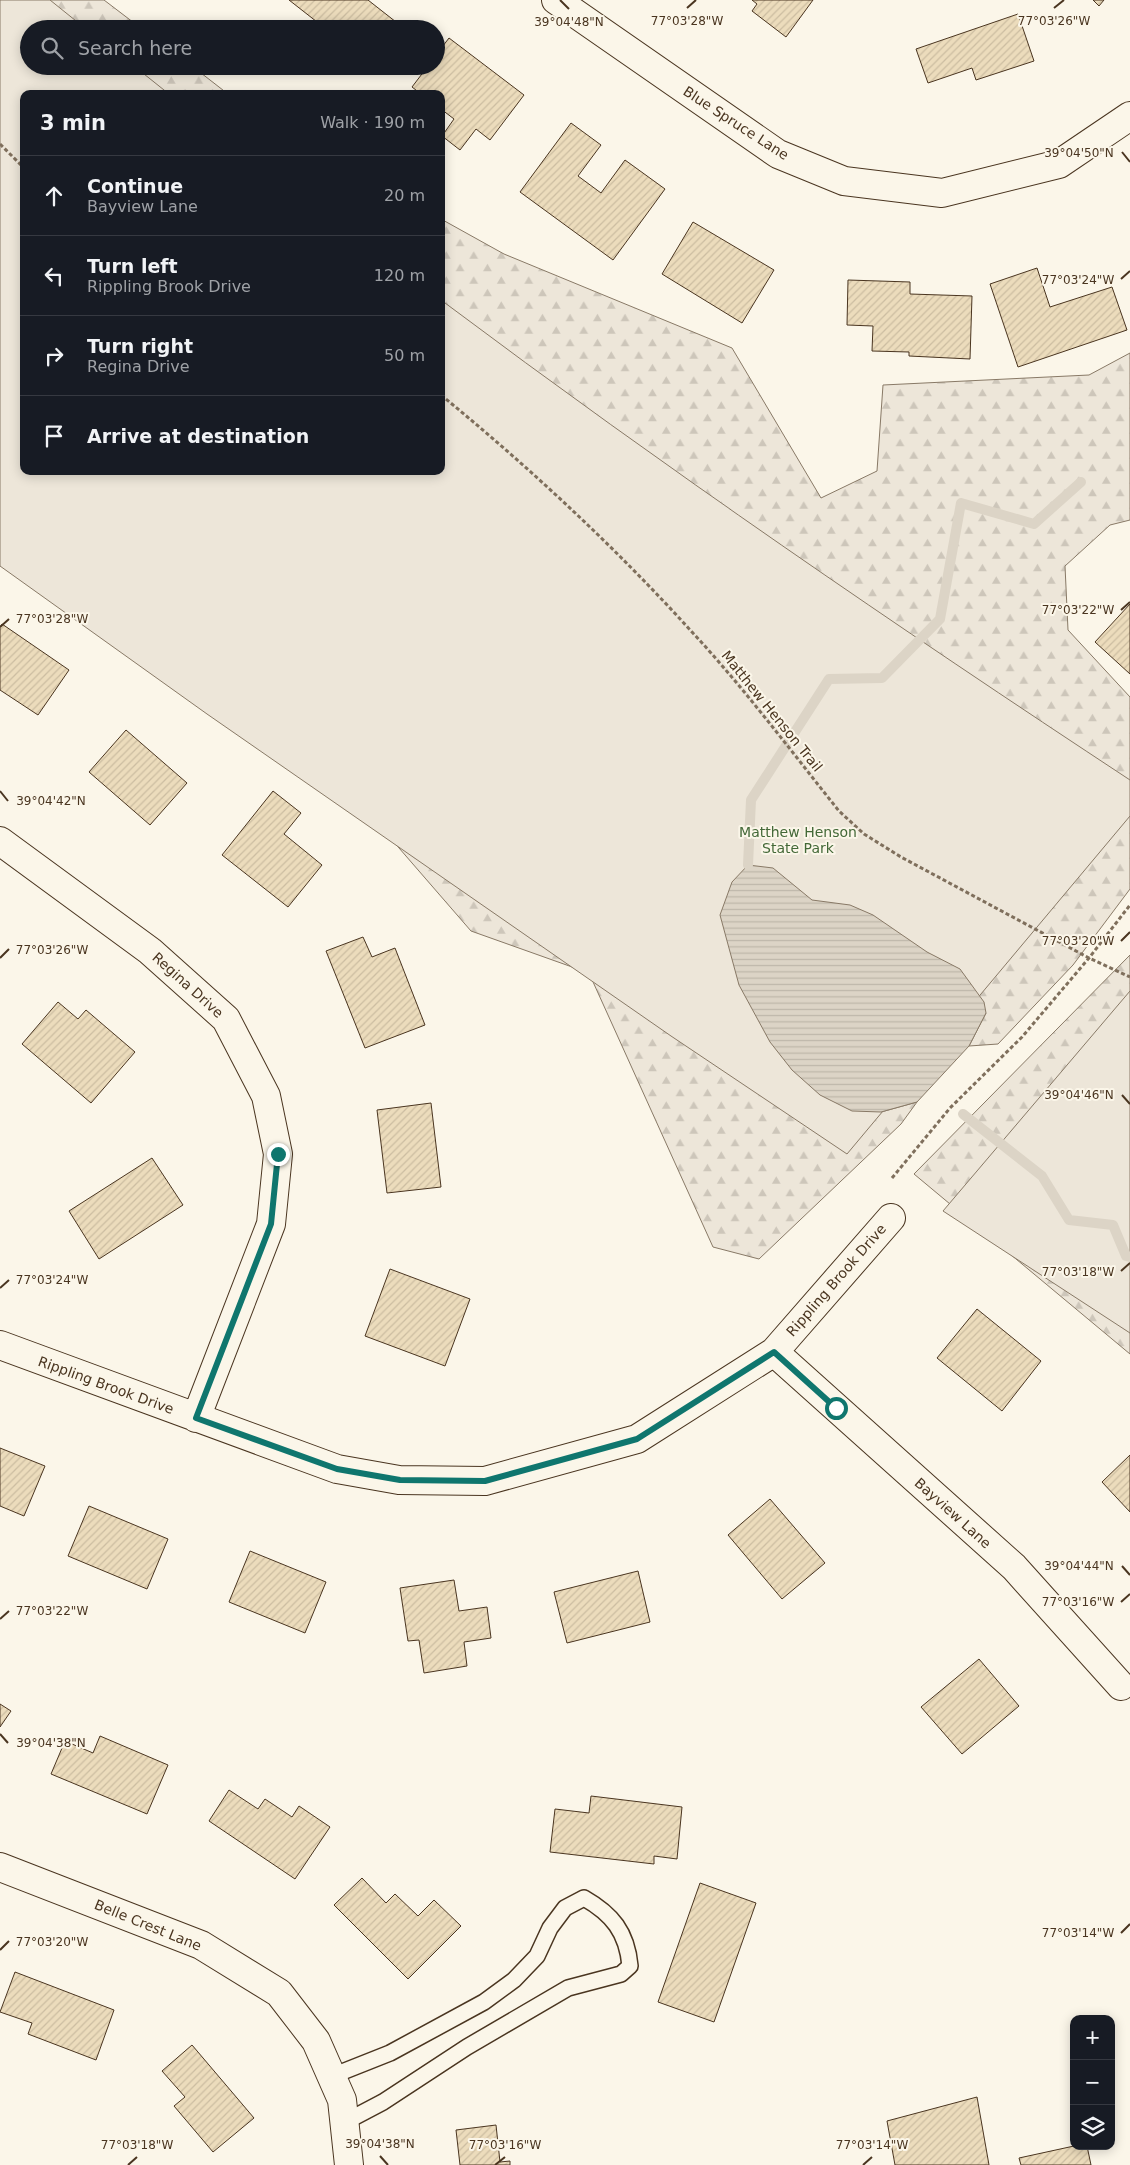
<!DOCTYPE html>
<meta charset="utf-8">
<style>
body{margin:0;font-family:"DejaVu Sans",sans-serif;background:#20242c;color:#f1f3f6}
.controls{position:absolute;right:15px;bottom:15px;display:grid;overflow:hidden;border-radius:10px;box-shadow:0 2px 12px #0003}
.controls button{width:45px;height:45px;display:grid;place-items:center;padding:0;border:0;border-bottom:1px solid #363941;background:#171b24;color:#f1f3f6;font:25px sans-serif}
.stop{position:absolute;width:15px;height:15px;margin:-11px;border:4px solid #0f766e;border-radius:50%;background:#fff}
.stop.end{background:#0f766e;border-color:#fff;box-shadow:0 1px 5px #0008}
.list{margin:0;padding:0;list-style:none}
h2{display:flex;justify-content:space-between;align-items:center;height:65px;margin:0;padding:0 20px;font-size:21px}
h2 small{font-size:16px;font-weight:400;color:#9ea1a6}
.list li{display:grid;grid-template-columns:32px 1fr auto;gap:15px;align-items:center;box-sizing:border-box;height:80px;padding:0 20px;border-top:1px solid #363941}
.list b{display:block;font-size:19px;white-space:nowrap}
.list p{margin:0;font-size:16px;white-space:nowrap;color:#9ea1a6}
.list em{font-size:16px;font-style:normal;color:#9ea1a6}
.icon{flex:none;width:28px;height:28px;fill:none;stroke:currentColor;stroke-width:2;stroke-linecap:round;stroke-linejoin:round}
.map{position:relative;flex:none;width:1130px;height:2165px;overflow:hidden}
.search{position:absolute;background:#171b24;box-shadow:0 2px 12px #0003;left:20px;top:20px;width:425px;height:55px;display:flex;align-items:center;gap:12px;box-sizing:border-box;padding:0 18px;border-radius:28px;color:#9ea1a6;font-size:19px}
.panel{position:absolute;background:#171b24;box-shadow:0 2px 12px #0003;left:20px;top:90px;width:425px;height:385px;border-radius:10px}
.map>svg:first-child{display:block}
.forest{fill:url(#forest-firs);stroke:#887966}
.park{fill:#ede6d9;stroke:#887966}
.water{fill:url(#water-rules);stroke:#887966}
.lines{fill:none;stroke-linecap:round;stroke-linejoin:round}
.stream{stroke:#dcd4c6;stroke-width:10}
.building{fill:url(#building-hatch);stroke:#4a3520}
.lane-casing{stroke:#4a3520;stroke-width:18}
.street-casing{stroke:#4a3520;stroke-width:30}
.secondary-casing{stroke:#4a3520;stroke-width:30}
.path{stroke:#7f6f5c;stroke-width:3;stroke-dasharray:4 2.5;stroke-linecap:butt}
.lane{stroke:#fbf6e9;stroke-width:15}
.street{stroke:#fbf6e9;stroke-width:28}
.secondary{stroke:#fbf6e9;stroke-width:28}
.route{stroke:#0f766e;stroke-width:6}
.ticks{fill:none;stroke:#4a3520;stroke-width:2}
.labels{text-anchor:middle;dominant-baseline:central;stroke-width:4;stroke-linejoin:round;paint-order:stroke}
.street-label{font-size:14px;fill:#4a3520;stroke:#fbf6e9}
.park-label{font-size:14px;fill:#436837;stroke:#fbf6e9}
.ticks-label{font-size:12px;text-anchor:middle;fill:#4a3520;stroke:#fbf6e9;stroke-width:4;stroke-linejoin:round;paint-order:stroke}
</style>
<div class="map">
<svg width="1130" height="2165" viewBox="0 0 1130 2165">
<defs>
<pattern id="forest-firs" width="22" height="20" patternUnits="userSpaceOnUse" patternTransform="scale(1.25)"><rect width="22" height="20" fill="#ede6d9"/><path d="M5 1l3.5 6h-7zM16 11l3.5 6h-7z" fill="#cdc6ba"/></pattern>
<pattern id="water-rules" width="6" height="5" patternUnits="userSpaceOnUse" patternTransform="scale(1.25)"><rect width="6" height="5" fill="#dcd4c6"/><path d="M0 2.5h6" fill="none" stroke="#beb7aa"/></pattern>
<pattern id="building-hatch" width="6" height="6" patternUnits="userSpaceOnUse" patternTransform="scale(1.25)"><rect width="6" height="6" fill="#ecdcbc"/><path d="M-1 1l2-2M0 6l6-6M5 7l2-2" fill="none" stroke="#ccbda1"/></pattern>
</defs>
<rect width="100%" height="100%" fill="#fbf6e9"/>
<path class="forest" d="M0,0H104L142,29H29V66H192L228,94H24V471H441V219L504,254L732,348L821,498L877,471L883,385L1089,375L1130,353V520L1110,525L1065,566L1068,630L1130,697V889L1073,965L998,1044L969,1046L986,1013L881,1112L917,1102L901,1124L759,1259L713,1247L589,973L471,931L288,720L0,511Z
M1130,955V1354L914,1174Z"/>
<path class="park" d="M0,0H50L86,29H29V66H134L169,94H24V471H441V300C665,468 896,626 1130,780V816L847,1154L671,1036L207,714L0,566Z
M1130,991V1333L943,1211Z"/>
<path class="water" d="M748,865L773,868L812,900L850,905L873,915L927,952L960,969L984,1002L986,1013L969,1046L917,1102L881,1112L852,1111L820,1095L792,1070L770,1042L739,985L720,915L732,882Z"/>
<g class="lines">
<path class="stream" d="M748,865L751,800L829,679L882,678L940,619L961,503L1034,524L1081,482
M963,1114L1042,1176L1069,1220L1113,1225L1126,1256L1130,1257"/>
</g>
<path class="building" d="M289,0H368L396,22L391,29H326Z
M752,0H813L786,37L752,11L757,4Z
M1093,0H1104L1099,6Z
M1018,14L1034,61L976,80L972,68L928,83L916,49Z
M449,38L524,95L490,140L476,129L460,150L442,136L454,119L441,109V94H421L412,87L428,66H436V55Z
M571,123L601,145L578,176L601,193L625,160L665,189L613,260L520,192Z
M693,222L774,270L742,323L662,274Z
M1037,268L1050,307L1112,287L1127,330L1018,367L990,284Z
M848,280L910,282V294L972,296L970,359L909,356V352L872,351L873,326L847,325Z
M1130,604V674L1095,642Z
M2,624L69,670L38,715L0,690V627Z
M126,730L187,783L150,825L89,772Z
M273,791L301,813L284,834L322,865L288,907L222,855Z
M363,937L372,957L395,948L425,1025L365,1048L326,951Z
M58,1002L78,1019L86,1010L135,1052L91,1103L22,1044Z
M431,1103L441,1187L387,1193L377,1110Z
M152,1158L183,1205L99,1259L69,1211Z
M390,1269L470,1299L445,1366L365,1336Z
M977,1309L1041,1361L1002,1411L937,1358Z
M0,1448L45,1466L24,1516L0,1506Z
M1130,1455V1512L1102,1482Z
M770,1499L825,1563L782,1599L728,1535Z
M89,1506L168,1539L147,1589L68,1556Z
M250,1551L326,1582L305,1633L229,1602Z
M638,1571L650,1622L567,1643L554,1592Z
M454,1580L459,1611L487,1607L491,1638L464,1642L467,1666L424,1673L419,1640L408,1641L400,1588Z
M979,1659L1019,1706L962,1754L921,1707Z
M0,1704L11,1711L0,1727Z
M100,1736L168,1765L147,1814L51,1774L65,1741L93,1753Z
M229,1790L258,1809L265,1799L292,1817L299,1806L330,1827L295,1879L209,1821Z
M591,1796L682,1807L677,1859L654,1856V1864L550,1852L555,1809L589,1813Z
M362,1878L386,1903L395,1894L418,1916L434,1900L461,1926L408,1979L334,1905Z
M700,1883L756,1903L714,2022L658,2002Z
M15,1972L114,2010L96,2060L28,2034L32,2023L0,2012Z
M192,2045L254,2118L213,2152L174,2106L185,2097L162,2071Z
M977,2097L989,2165H895L887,2121Z
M496,2125L500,2162L510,2161V2165H460L456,2130Z
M1074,2146H1087L1091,2165H1021L1019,2158Z"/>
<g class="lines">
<defs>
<path id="lane" d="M332,2076L390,2053L484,2002L514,1980L537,1956L550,1928L565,1908L584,1898C612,1914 627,1932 630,1966L621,1974L568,1988L467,2047L383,2102L345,2122"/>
<path id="street" d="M556,0L778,154L844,181L942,193L1059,164L1130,116
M0,841L150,951L226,1019L266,1096L278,1154L271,1224L196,1418
M0,1345L337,1469L399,1480L485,1481L637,1439L774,1352L891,1218
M774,1352L1014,1567L1121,1686"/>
<path id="secondary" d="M0,1867L201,1945L279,1993L316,2041L342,2100L349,2165"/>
</defs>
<use href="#lane" class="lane-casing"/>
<use href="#street" class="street-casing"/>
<use href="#secondary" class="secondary-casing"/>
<path class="path" d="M0,144L24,168
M441,395C530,468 615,547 692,632C744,688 791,751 839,811L864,834L901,857L1089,958L1130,977
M892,1178L950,1108L1022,1037L1089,958L1130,905"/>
<use href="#lane" class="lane"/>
<use href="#street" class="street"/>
<use href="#secondary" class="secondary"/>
</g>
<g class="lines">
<path class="route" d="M278,1154L271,1224L196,1418L337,1469L400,1480L485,1481L637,1439L774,1352L836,1408"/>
</g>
<path class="ticks" d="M560,0L569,9M687,8L696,0M1054,8L1064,0M1122,152L1130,162M1121,279L1130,271M1121,610L1130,602M0,627L9,619M0,791L8,801M1121,941L1130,932M0,958L9,949M1122,1095L1130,1104M1121,1271L1130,1263M0,1288L9,1280M1122,1566L1130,1575M1121,1602L1130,1594M0,1619L9,1611M0,1734L8,1743M1121,1933L1130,1924M0,1950L9,1941M380,2156L388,2165M128,2165L137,2157M495,2165L505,2157M863,2165L872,2157"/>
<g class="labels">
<g class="street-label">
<text transform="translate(736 123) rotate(33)">Blue Spruce Lane</text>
<text transform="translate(772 711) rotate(51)">Matthew Henson Trail</text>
<text transform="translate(188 985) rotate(42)">Regina Drive</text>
<text transform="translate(836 1280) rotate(-49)">Rippling Brook Drive</text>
<text transform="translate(106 1385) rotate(20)">Rippling Brook Drive</text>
<text transform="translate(953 1513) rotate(42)">Bayview Lane</text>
<text transform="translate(148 1925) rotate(22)">Belle Crest Lane</text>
</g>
<g class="park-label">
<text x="798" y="832">Matthew Henson<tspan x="798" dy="16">State Park</tspan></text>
</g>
</g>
<g class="ticks-label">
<text x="687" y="25">77°03'28"W</text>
<text x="1054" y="25">77°03'26"W</text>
<text x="569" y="26">39°04'48"N</text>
<text x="1079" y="157">39°04'50"N</text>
<text x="1078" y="284">77°03'24"W</text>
<text x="1078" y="614">77°03'22"W</text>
<text x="52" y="623">77°03'28"W</text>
<text x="51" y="805">39°04'42"N</text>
<text x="1078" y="945">77°03'20"W</text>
<text x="52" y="954">77°03'26"W</text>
<text x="1079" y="1099">39°04'46"N</text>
<text x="1078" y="1276">77°03'18"W</text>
<text x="52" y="1284">77°03'24"W</text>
<text x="1079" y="1570">39°04'44"N</text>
<text x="1078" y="1606">77°03'16"W</text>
<text x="52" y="1615">77°03'22"W</text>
<text x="51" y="1747">39°04'38"N</text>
<text x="1078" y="1937">77°03'14"W</text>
<text x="52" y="1946">77°03'20"W</text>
<text x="380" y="2148">39°04'38"N</text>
<text x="137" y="2149">77°03'18"W</text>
<text x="505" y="2149">77°03'16"W</text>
<text x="872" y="2149">77°03'14"W</text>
</g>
</svg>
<div class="controls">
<button>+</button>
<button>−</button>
<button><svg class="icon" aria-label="layers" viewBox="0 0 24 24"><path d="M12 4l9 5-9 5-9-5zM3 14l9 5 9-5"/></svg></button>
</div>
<div class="stop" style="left:836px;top:1408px"></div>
<div class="stop end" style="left:278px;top:1154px"></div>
<div class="search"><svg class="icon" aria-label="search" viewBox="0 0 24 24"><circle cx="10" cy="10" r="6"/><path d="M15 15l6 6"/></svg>Search here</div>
<section class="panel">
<h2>3 min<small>Walk · 190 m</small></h2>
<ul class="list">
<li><svg class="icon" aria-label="ahead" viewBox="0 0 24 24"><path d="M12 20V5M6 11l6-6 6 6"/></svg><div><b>Continue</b><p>Bayview Lane</p></div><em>20 m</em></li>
<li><svg class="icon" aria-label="left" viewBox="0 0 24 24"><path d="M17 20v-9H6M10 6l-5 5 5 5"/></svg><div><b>Turn left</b><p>Rippling Brook Drive</p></div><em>120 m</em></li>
<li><svg class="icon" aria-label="right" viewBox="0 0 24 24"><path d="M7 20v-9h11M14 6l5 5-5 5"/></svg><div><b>Turn right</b><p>Regina Drive</p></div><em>50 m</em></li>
<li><svg class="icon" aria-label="arrive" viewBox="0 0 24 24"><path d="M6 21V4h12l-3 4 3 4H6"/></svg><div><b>Arrive at destination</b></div></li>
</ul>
</section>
</div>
